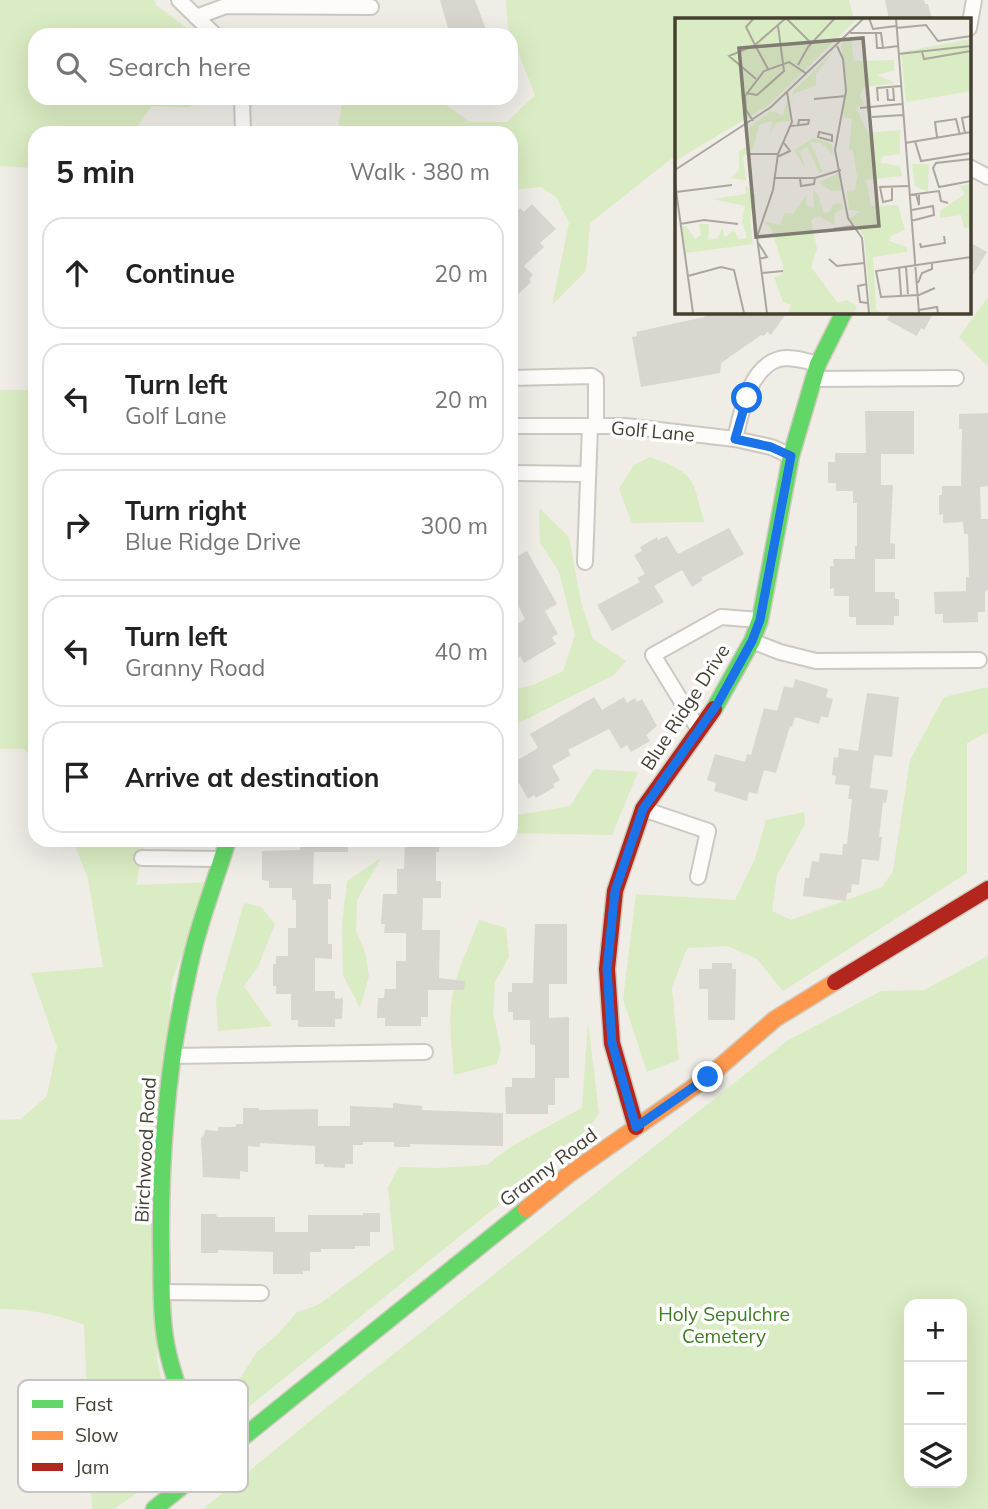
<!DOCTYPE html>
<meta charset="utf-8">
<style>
body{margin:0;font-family:Mulish,sans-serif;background:#f6f6f6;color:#222}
.controls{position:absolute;right:21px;bottom:21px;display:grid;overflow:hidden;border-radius:14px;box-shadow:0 7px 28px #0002}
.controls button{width:63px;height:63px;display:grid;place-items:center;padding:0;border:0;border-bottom:2px solid #e0e0e0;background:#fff;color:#222;font:35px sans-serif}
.stop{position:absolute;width:21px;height:21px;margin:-16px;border:5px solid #1a73e8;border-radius:50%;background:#fff}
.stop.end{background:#1a73e8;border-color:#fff;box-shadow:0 2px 7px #0008}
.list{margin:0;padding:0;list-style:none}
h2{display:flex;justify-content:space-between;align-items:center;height:91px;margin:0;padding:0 28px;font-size:30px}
h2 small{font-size:23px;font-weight:400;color:#767676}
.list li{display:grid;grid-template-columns:46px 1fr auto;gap:21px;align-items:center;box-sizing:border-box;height:112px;margin:0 14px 14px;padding:0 14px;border:2px solid #e0e0e0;border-radius:21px}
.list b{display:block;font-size:26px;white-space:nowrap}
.list p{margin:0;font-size:23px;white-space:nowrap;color:#767676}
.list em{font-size:23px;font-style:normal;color:#767676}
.icon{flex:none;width:38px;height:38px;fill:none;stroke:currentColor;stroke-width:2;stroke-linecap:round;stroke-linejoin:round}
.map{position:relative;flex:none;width:988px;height:1509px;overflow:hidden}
.search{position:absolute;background:#fff;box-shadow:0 7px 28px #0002;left:28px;top:28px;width:490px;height:77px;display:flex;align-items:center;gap:18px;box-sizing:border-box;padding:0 24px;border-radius:21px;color:#767676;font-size:26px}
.panel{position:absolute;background:#fff;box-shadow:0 7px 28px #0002;left:28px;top:126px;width:490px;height:721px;border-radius:21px}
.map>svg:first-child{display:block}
.green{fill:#daecc3;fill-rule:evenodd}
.building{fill:#d8d6cf}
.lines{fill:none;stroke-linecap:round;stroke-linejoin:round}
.street-casing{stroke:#cbc9c2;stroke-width:18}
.fast-casing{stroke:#cfcbbc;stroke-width:19}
.slow-casing{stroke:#cfcbbc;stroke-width:19}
.jam-casing{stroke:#cfcbbc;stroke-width:19}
.street{stroke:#fdfcfb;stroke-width:14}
.fast{stroke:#63d668;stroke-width:16}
.slow{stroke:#ff974d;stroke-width:16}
.jam{stroke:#b3261e;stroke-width:16}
.route{stroke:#1a73e8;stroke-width:9}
.labels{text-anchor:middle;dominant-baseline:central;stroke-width:7;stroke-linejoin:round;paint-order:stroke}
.street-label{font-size:19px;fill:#453f32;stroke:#fff}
.park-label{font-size:19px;fill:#3f7c20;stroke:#fff}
.inset-road{fill:none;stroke:#aba79e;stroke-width:2}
.view{fill:#807c71;fill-opacity:0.15;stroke:#807c71;stroke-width:3.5}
.inset-edge{fill:none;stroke:#453f32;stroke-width:3.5}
.key{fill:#fff;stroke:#c7c5c2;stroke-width:2}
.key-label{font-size:19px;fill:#453f32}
</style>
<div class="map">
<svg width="988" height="1509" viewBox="0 0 988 1509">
<rect width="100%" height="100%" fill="#efede6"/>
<path class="green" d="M0,0H154L157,6L197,35H35V98H216L188,107L152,106L134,131L135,133H35V168L0,166Z
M506,0H849L854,19H676V155L590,223L586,271L552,305L569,223L556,197L541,187L511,190V133H337L343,98H436L470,122H507L535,95L508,27Z
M988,297V367L959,337Z
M0,390H35V759L23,749H0Z
M650,457C696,474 692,477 704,522L632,523L619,489L634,465Z
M539,508L569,537L581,602L593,639L626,661L614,675L511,727V682L516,689L533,685L563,671L575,635L559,572L540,543Z
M988,687V732L967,743V873L783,991L757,959L728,946L687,948L672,988L679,1060L647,1072L623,999L636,894L735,900L755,859L766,820L804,812L805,824L777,875L772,911L791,920L882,887L893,871L910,760L944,697Z
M594,769L638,772L612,835L511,833V816L570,806Z
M73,840H145L136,885L210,882L172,980L157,1182V1359L180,1464L114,1509H92L84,1325C57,1314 29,1309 0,1309V1120L21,1119L47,1096L57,1047L31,973L103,967L88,879Z
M381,858L357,900L356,931L365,952L369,976L360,1008L343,975L342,925L347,881Z
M244,903L261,907L275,924L258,967L244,986L272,1026L218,1031L216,1000Z
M479,920L506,928L509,957L495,982L493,1013L501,1050L497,1064L454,1075C452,1052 449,1027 451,1004C454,975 469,947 479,920Z
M988,956V1509H203L326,1408L787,1041L881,991L924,990ZM909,1304H962V1483H909Z
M588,1022L599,1113L585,1135L225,1426L222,1416L237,1383L257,1352L277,1335L297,1312L318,1305L394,1249L388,1187L399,1167L439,1168L487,1165L512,1146L582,1108Z"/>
<path class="building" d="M440,0H475L488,35H450Z
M885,0H924L925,4H928L932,19H889Z
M532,204L556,229L540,243L544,247L524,266L533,275L529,279L531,282L511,301V216L520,208L524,212Z
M969,242L987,252L969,281Z
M711,312H787L771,335L767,332L764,336L761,335L721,363L720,373L641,387L632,337L637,336L636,332L704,317Z
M891,312H934L924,330L921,328L917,336L887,320Z
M865,411H914V454H881V485H893L890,543L895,544V559H875V592H895V599H899V616H894V625H856V617H849V596H834V588L830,589V566H834L833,559H855V546H857V503H853V491H836V483H828V462H835V453H866Z
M988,413V486L980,487L981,519H988V590L985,591V612H978V622L943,623V614H935L934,592L966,591V577H969L968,534H964L963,522L943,523V514L939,515V495H942V486H961L962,429H959V414Z
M729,528L744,554L701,578L703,580L692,587L682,570L654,586L664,602L612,631L597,605L640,582L637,578L645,574L634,555L642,551L640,547L657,537L658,540L667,536L678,554Z
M527,551L557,604L545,611L558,634L552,637L556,644L524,663L520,656L511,662V628L525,619L511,592V560Z
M795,679L828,689L826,697L833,699L828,718L821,716L819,724L795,717L792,727L790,726L776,773L764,770L757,794L749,792L747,801L714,791L716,783L707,780L715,754L745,762L747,754L751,755L764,708L777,711L784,686L793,688Z
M867,693L899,697L892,757L874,755L870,788L888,790L886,803L883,802L879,837H882L879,861L862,859L859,885L852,884L851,893H847L846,901L803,896L805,878H809L812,861L819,862L820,853L842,855L843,844H847L852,799H848L850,786L835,784L836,776L832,775L834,757L838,758L839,748L858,751Z
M594,697L602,710L624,697L627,703L635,698L637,702L642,699L657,726L646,735L650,741L631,752L627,745L621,749L609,729L568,750L571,755L552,766L560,780L553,784L555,787L536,798L534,795L528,799L519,783L511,788V764L538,748L530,734Z
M300,840H348V852H314L313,884H331V899H328V944H332V959L315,958V991H335V999L343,998L342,1019H335V1027H298V1020H291V994H276V986H273V964H276V956H288V928H296V900H292V888H269V881L262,880V851L300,850Z
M405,840H439V852H436V881H441V898H423L422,930H440L439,978L465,981L464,990H428V1017H421V1026H385V1018H377L378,998H384L385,989H396V961H406V933H384L385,924H381L383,894H397V869H404Z
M535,924H567V984H549V1018L569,1017V1078H555V1105H548V1114H506L505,1087H512V1078H535V1045L530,1044V1020H513V1012H508V992H512V983H533Z
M712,963H732V969H736L735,1020H708V989H699V969H712Z
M393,1103L422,1106V1110L503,1113V1146L410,1144V1147H394V1142H363V1145H353V1164H345V1168L324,1167V1164H315V1146L260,1143V1147L248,1146V1172L240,1171V1179L203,1177L201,1138L204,1135L205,1130L218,1131V1127H236V1124H243V1108H259V1110L318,1109V1126H350V1106L393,1108Z
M363,1213H380V1232H370V1246H355V1249H321V1252H310V1271H303V1274H273V1252L218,1250V1253H201V1214H216L217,1217H275V1232H308V1215H363Z"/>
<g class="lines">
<defs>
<path id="street" d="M179,0L215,35
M196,17L226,6L371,7
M969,28L974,0
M242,98L243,133
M969,167L988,177
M511,378L592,376L596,379V426
M813,379L956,378
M511,426H625L735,439L771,447L791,456
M735,439C741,413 749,368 779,359C791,356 806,361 818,364
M514,473L588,474
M585,562L590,426
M752,641L780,652L816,661L979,660
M699,730L653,655L721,617L760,620
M643,809L708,831L698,877
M142,858L222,859
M172,1056L425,1052
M162,1292L261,1293"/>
<path id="fast" d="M714,709L752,641L760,620L791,456L818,364L844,312
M210,1462C193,1426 177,1392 168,1353C160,1320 162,1281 161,1247C160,1157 167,1066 187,978C196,931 214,885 228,840
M154,1509L526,1209"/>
<path id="slow" d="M526,1209L568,1175L708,1077L775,1019L835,982"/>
<path id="jam" d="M835,982L988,889
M636,1127L612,1043L607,969L615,891L643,809L714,709"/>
</defs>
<use href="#street" class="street-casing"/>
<use href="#fast" class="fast-casing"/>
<use href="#slow" class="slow-casing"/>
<use href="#jam" class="jam-casing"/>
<use href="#street" class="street"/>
<use href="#fast" class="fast"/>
<use href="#slow" class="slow"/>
<use href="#jam" class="jam"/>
</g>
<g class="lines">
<path class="route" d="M708,1077L636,1127L612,1043L607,969L615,891L643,809L718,703L752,641L760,620L791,456L771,447L735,439L747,398"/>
</g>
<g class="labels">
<g class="street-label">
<text transform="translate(653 431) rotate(5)">Golf Lane</text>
<text transform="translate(685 707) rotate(-57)">Blue Ridge Drive</text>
<text transform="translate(145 1150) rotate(-87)">Birchwood Road</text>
<text transform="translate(548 1167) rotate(-37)">Granny Road</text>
</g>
<g class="park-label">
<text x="724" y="1314">Holy Sepulchre<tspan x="724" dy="22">Cemetery</tspan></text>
</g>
</g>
<g transform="translate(675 18)">
<rect width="296" height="296" fill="#efede6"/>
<path d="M0,0H183L94,87L0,143ZM176,19L179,43L219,42V52L202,57L220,65L189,69L185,78L190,87L181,89L193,115L225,112V136L208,138L205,145L225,148L227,158L191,162L196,188L223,187L230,212L216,218L214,223L232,229V234L198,239L201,292L206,295H196L189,218L175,200L186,193L174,192L172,173L180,172L182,159L178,133L174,131L177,100H168L171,62L166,27ZM296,21V73L231,84L226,34ZM160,32L141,56V67L119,76V87L118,73ZM112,81L115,103L102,104L95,116L97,103L84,107L78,131L68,139L71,162L56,160L64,152V133L75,126L74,110L95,93L108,97ZM139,120L157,126L158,137L146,125L135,124L148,154L144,155L132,128L125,135L131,151L119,132ZM237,146H254L253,174L240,168ZM164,155L166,172L156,173L144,164ZM296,166V209L289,210L286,197L265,200L266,192L290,176L285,168ZM70,167L81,177L75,200L78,226L11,235L7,208H11L20,221L26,217L24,206H34L33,222L43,220L47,209L50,219L59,212L63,221L72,220L67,204L70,188L37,181L71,176ZM138,172L143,177L149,195L156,193L158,186L167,185L168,191L160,195L159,207L144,198L136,202L142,231L136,249L163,285L172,282L182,288L179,295H113L116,287L108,284L99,259L107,257L108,248L96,210L88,203L105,207L110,195L118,196L132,176L131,187L139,190Z" fill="#daecc3"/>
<path class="inset-road" d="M79,0L71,9L80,27L111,0M111,0L136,25M194,0L198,11L221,8M221,0L244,295M221,10L251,7L263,23L296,18M175,15H206L208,30L223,28M201,15L202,30H208M162,28L168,41L171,73L160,132L173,200L187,220L194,295M247,34L249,41L296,33M223,36L296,28M123,47L133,29L160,0M81,61L54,38L80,27L93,51M212,69L213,82H219L218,69M71,75L82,77L109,53L103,8M139,81L171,78M203,83L202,70L226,68M185,90L227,86M197,99L228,97M78,103L71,92L70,78L89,53L114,44L132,56M116,108L133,106L134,102H124L123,107M144,114L157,117V123L143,119ZM290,115L287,100L296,98M262,119L260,104L281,101L285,117M240,123L246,143L296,135M230,125L296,114M75,136H103M102,139L115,133L109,125M296,141L261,145L258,150L264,169L296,163M0,152L96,89L189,0M100,160H140L166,152M125,161L126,168L139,166L140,160M0,165L18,295M217,170V182L208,184L205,169L233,168M1,174L57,167M241,176L244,187V176M234,177L264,173L266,183L273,185M236,203L259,197L258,188L237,192M5,206L29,202L63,206M158,211L179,208M82,223L92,239L84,241M245,225L246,229L270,225L269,218M154,241L162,248L189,245M224,249L226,277M231,249L233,276M86,255L108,253M13,258L46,249L59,252L69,295M243,265L247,255L257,251V245M192,266L183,268L185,284L193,285M260,270L244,277L206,279L201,253L296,239M244,292L262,289L263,295M92,295L82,219L98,172L103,136L117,104L112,74"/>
<path class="view" d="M188,20L204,208L81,219L64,30Z"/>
<rect width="296" height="296" class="inset-edge"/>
</g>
<rect x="18" y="1380" width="230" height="112" rx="10" class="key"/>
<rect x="32" y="1400" width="31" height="8" fill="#63d668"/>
<rect x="32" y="1431" width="31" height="9" fill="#ff974d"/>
<rect x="32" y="1463" width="31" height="8" fill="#b3261e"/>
<g class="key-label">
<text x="75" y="1411">Fast</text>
<text x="75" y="1442">Slow</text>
<text x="75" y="1474">Jam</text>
</g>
</svg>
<div class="controls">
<button>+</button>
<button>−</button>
<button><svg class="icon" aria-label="layers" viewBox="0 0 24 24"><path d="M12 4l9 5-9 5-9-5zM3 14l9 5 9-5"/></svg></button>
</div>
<div class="stop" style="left:747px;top:398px"></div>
<div class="stop end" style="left:708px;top:1077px"></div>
<div class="search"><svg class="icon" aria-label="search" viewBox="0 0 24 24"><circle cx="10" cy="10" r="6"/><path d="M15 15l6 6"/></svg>Search here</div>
<section class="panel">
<h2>5 min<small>Walk · 380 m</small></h2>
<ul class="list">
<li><svg class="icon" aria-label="ahead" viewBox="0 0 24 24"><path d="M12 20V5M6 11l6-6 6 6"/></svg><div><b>Continue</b></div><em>20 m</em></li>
<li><svg class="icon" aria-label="left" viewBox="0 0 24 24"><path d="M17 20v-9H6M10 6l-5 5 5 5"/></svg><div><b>Turn left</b><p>Golf Lane</p></div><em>20 m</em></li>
<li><svg class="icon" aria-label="right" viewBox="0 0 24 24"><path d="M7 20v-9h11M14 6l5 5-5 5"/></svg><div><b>Turn right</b><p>Blue Ridge Drive</p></div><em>300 m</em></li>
<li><svg class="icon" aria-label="left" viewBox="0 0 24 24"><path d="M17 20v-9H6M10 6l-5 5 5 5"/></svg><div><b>Turn left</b><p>Granny Road</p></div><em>40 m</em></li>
<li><svg class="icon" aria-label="arrive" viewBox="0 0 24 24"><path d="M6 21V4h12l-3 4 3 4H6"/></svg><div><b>Arrive at destination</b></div></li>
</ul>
</section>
</div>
